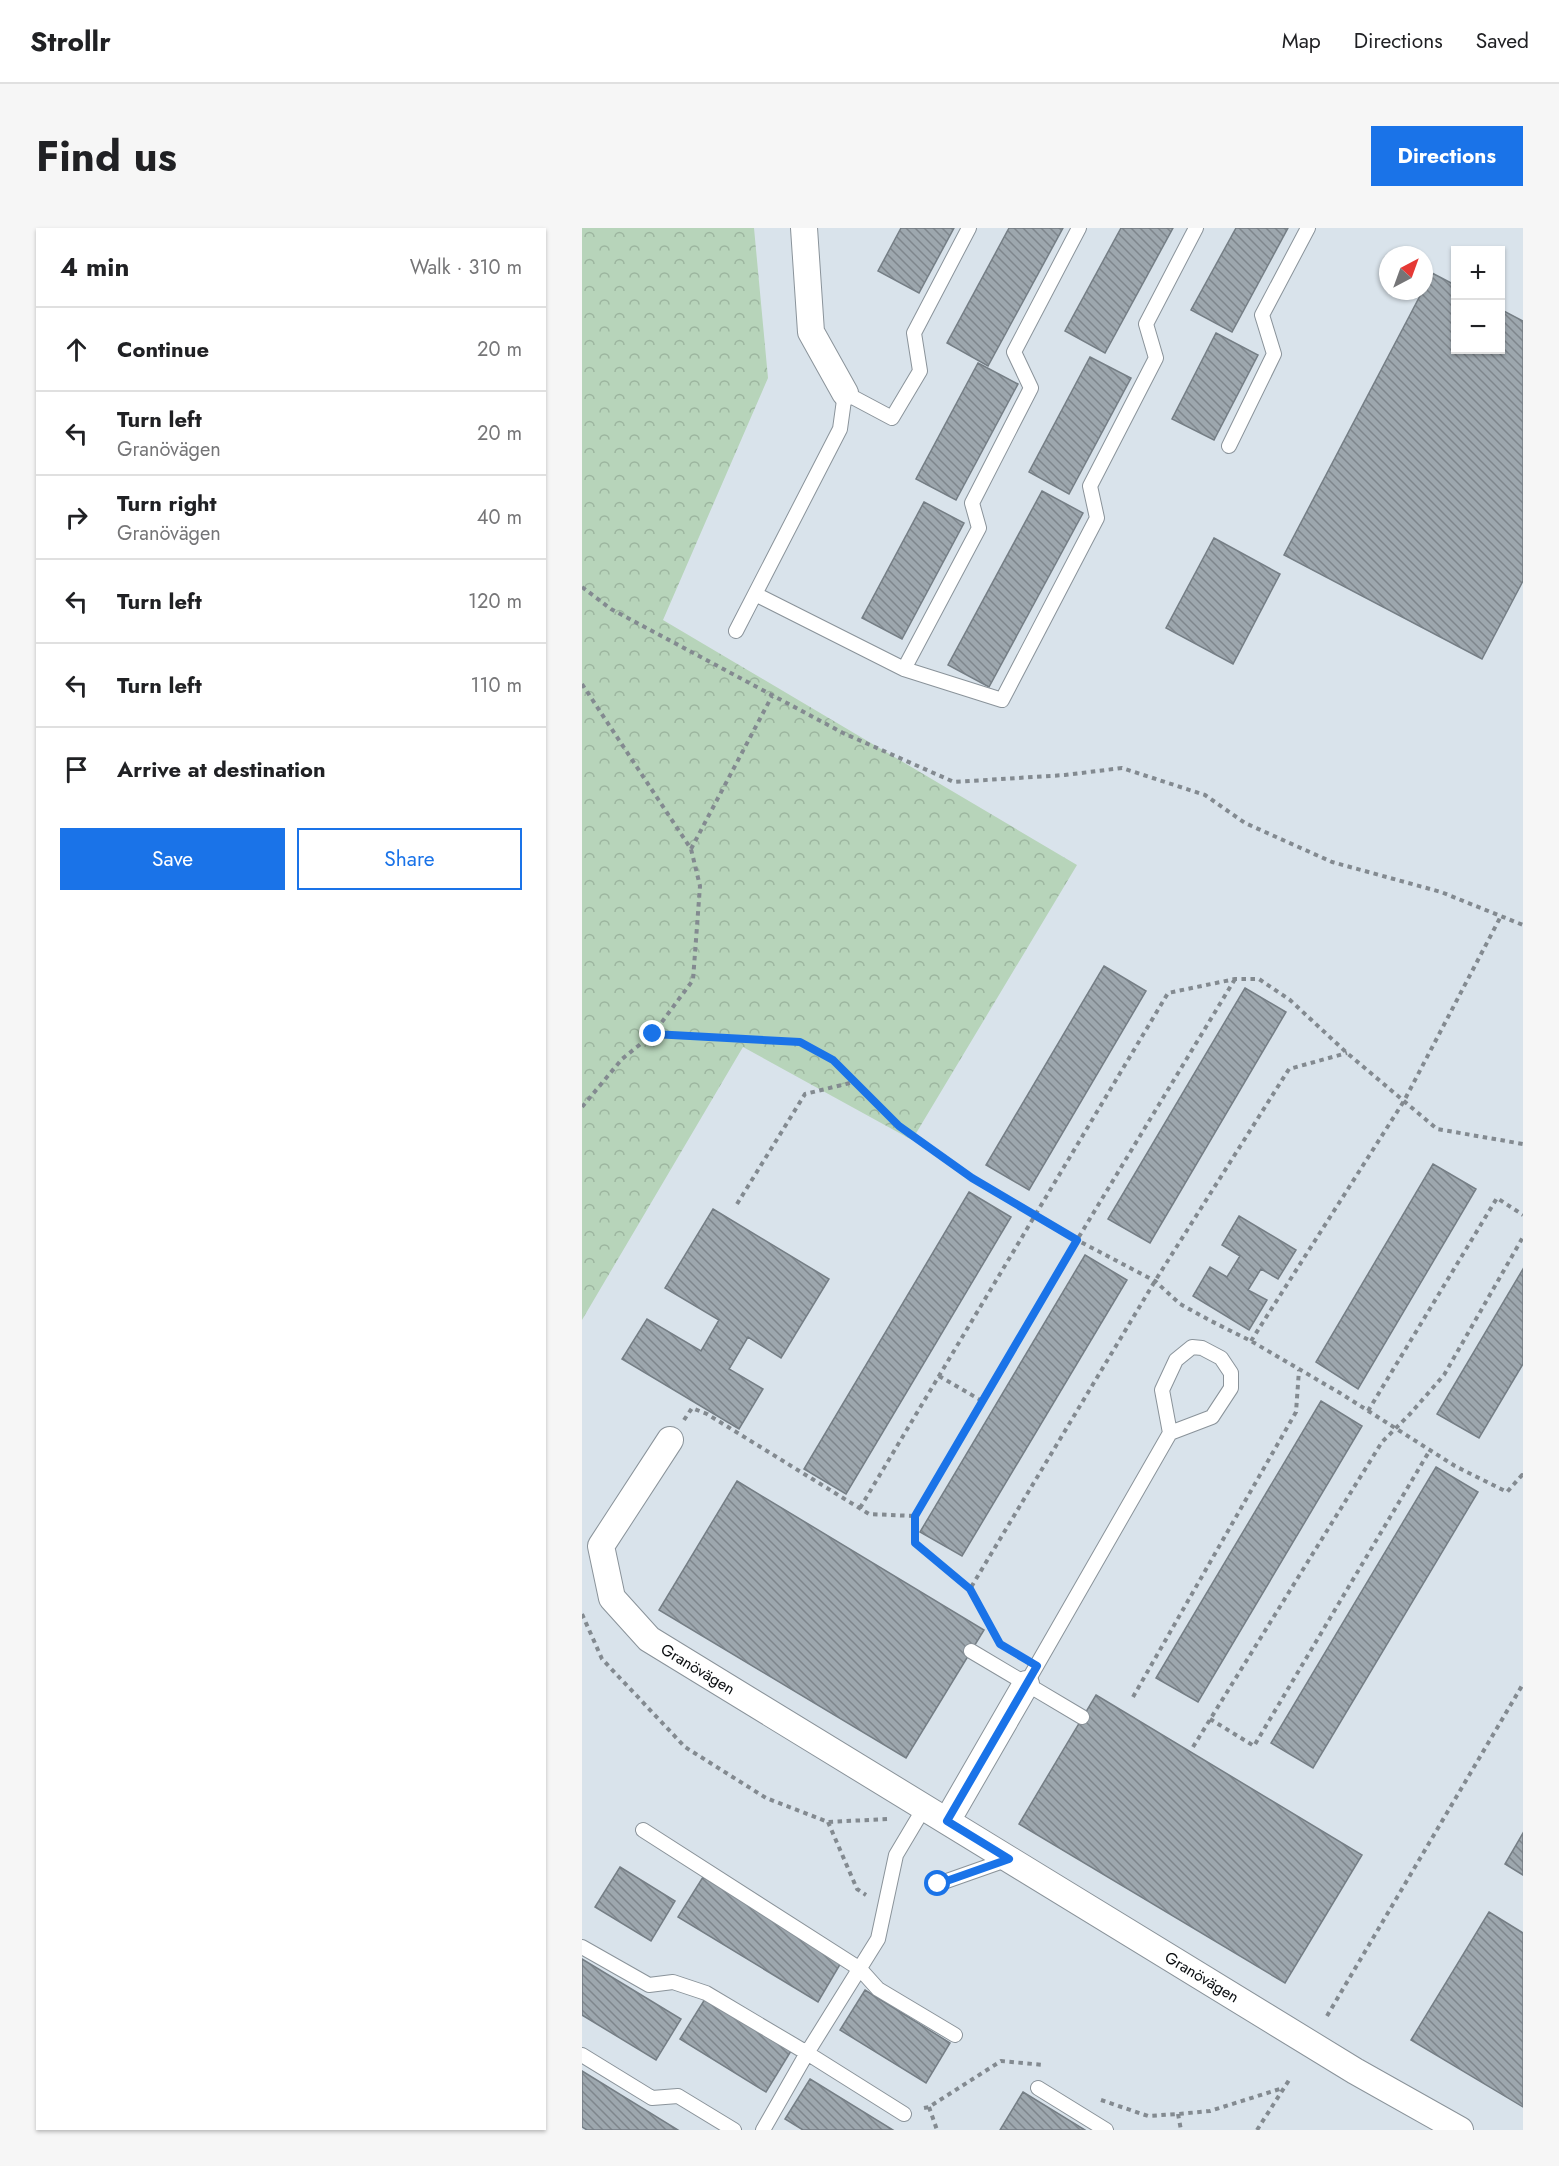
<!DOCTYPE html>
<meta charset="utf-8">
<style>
body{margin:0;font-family:Jost,sans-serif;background:#f6f6f6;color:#202124}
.controls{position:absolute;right:18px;top:18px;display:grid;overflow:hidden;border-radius:0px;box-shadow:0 2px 4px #0004}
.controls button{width:54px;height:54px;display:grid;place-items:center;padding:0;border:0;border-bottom:2px solid #e0e0e0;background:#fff;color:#202124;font:30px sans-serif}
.compass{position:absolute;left:797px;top:18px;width:54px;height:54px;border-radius:50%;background:#fff;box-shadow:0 2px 4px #0004;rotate:41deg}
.stop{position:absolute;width:18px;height:18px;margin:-14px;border:4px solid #1a73e8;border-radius:50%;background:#fff}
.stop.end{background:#1a73e8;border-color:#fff;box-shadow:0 2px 6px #0008}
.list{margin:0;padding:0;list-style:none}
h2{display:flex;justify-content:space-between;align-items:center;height:78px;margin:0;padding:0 24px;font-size:26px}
h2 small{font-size:20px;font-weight:400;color:#757577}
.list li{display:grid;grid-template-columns:39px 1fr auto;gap:18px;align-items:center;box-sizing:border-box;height:84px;padding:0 24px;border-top:2px solid #e0e0e0}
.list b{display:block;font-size:22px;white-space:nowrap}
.list p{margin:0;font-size:20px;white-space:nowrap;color:#757577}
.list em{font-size:20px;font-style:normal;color:#757577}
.actions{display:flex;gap:12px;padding:18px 24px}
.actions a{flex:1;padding:14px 0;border:2px solid #1a73e8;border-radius:0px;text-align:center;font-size:21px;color:#1a73e8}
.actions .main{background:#1a73e8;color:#fff}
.icon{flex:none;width:33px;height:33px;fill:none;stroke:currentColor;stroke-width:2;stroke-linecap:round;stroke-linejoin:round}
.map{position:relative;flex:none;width:941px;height:1902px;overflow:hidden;border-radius:0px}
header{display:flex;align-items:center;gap:36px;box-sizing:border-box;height:84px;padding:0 30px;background:#fff;border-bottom:2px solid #e0e0e0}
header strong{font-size:28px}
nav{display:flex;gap:33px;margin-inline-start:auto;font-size:21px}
.intro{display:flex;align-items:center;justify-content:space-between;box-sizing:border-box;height:144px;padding:0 36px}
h1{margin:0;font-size:42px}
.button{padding:15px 27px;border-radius:0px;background:#1a73e8;color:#fff;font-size:21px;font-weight:700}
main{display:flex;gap:36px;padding:0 36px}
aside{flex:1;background:#fff;border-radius:0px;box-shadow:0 2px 4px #0004}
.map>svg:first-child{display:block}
.forest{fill:url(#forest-crowns)}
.building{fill:url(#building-back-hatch);stroke:#757e85;stroke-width:1.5}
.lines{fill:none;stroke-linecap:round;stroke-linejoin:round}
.service-casing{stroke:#8a939a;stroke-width:16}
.minor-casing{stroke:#8a939a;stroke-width:28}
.path{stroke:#838a90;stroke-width:4;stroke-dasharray:4.5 4.5;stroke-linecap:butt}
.service{stroke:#fff;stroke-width:14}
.minor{stroke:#fff;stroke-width:26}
.route{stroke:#1a73e8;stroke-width:8}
.labels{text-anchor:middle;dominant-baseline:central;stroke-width:5;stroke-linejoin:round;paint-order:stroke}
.street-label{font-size:16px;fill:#090c0f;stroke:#fff}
</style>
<header>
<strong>Strollr</strong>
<nav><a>Map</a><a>Directions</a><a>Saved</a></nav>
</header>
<div class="intro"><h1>Find us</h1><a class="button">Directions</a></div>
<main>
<aside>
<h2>4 min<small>Walk · 310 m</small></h2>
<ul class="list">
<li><svg class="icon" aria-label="ahead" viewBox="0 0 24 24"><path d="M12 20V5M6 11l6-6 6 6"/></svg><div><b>Continue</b></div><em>20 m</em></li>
<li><svg class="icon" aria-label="left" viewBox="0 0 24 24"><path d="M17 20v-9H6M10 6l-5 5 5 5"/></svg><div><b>Turn left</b><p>Granövägen</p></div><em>20 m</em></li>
<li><svg class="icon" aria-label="right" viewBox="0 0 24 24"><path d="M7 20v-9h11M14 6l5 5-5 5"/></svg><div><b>Turn right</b><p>Granövägen</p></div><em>40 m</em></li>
<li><svg class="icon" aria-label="left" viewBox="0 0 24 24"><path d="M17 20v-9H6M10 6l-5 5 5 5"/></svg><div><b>Turn left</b></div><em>120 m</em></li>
<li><svg class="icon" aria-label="left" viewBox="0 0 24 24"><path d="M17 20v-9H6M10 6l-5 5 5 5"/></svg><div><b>Turn left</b></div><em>110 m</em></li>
<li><svg class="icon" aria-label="arrive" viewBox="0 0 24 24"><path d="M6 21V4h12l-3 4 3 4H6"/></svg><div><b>Arrive at destination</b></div></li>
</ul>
<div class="actions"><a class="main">Save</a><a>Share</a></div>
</aside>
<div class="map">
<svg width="941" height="1902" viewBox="0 0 941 1902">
<defs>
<pattern id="forest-crowns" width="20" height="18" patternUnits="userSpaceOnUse" patternTransform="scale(1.5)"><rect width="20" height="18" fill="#b7d4ba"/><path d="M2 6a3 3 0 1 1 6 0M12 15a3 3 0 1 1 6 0" fill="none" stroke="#9cb59f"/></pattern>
<pattern id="building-back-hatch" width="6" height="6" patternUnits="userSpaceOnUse" patternTransform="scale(1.5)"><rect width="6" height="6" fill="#9da7ae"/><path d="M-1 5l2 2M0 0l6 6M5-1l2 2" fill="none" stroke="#7e868c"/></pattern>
</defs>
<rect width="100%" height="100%" fill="#d9e3eb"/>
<path class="forest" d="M0,0H172L186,150L81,392L495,637L330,912L161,819L0,1092Z"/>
<path class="building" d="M319,0H372L337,65L296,43Z
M427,0H481L406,138L365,115Z
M539,0H591L523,125L483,103Z
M654,0H706L650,104L609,82Z
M850,45L873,57V122H918V81L941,93V353L900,431L702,327Z
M634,105L676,127L632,212L590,191Z
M508,129L549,150L487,266L447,244Z
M396,135L436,156L374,272L334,251Z
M460,263L501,285L407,459L366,437Z
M342,274L382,295L320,411L280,390Z
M632,310L698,346L651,436L584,400Z
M522,738L564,763L447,962L404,937Z
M663,760L704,784L568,1015L526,991Z
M851,936L894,961L776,1161L734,1134Z
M387,964L429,989L264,1266L222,1241Z
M131,981L247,1051L199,1130L166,1109L147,1141L181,1161L157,1201L40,1131L65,1091L119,1123L137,1092L83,1060Z
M657,988L714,1022L696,1051L679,1041L666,1062L685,1072L667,1102L611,1068L628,1039L645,1049L658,1028L640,1017Z
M503,1027L545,1052L380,1328L338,1304Z
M941,1041V1136L897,1210L855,1186Z
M739,1173L780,1198L616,1474L574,1450Z
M854,1239L896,1264L731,1540L689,1515Z
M155,1253L402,1402L324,1530L77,1382Z
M514,1467L780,1627L703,1755L437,1596Z
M941,1605V1647L923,1636Z
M38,1639L93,1673L69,1713L13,1679Z
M121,1649L260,1733L236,1774L96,1689Z
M907,1684L941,1705V1879L829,1812Z
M0,1731L99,1791L74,1832L0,1787Z
M283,1762L368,1815L344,1855L258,1802Z
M123,1771L209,1823L184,1864L98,1811Z
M0,1843L96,1902H5L0,1899Z
M228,1851L311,1902H221L203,1891Z
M441,1864L503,1902H418Z"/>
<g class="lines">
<defs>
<path id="service" d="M647,218L692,126L680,87L726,0
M173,366L322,441L420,472L515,290L508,258L574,130L564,96L614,0
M154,403L258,201L263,165L310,190L338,143L332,105L387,0
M322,441L397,300L390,275L449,160L432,124L497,0
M389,1423L500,1489
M444,1456L588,1205L630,1189L649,1160V1145L639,1130L620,1120L610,1119L594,1132L580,1162L588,1205
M61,1602L278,1741L296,1761L373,1807
M356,1656L427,1631
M0,1719L67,1757L91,1754L124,1765L225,1825L322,1886
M0,1827L70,1870L96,1868L152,1902
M456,1860L524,1902
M181,1902L225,1825L296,1711L314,1627L342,1580"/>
<path id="minor" d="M222,0L229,104L263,165
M88,1212L19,1318L30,1370L67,1411L773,1843L878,1902
M365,1593L444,1456"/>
</defs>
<use href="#service" class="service-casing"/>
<use href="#minor" class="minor-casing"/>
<path class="path" d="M0,359L29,381L261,505L372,554L483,547L540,540L623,567L663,595L750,634L859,664L941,697
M0,456L109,621L118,658L111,752L71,806L40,831L0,879
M109,621L190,468
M71,806L218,814L251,832L317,898L390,950L495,1012L573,1053L598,1076L629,1093L669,1113L758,1165L873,1238L925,1264L940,1247L941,1250
M155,976L223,866L272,854
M669,1113L822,873L919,688
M357,1148L400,1173
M786,1183L915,970L941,987
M102,1192L110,1180L125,1186L287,1286L332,1288L333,1315L388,1361
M278,1280L586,765L653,751H677L708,772L765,825L855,901L941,916
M332,1288L495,1012L653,751
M0,1386L20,1431L103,1519L184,1570L246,1594L306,1591
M417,1414L388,1361L573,1053L707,841L765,825
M551,1469L714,1184L717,1142
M628,1491L672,1518L848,1222
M611,1519L800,1214L828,1186L862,1147L941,1009
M246,1594L275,1661L284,1667
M745,1788L941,1456
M519,1872L566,1888L596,1886L628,1883L701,1860
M347,1879L355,1902
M342,1880L347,1879L419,1833L462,1837
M596,1886L599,1902
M675,1902L709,1849"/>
<use href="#service" class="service"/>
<use href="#minor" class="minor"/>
</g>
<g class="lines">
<path class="route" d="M71,806L218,814L251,832L317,898L390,950L495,1012L333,1288V1315L388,1361L418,1416L455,1438L365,1593L427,1631L356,1656"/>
</g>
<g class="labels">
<g class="street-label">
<text transform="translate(116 1441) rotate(31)">Granövägen</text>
<text transform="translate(620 1749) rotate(31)">Granövägen</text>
</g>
</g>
</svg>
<div class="controls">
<button>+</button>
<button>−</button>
</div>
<svg class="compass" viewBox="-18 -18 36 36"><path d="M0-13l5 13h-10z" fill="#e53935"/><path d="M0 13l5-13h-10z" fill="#757577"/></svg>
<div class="stop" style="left:356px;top:1656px"></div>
<div class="stop end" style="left:71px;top:806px"></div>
</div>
</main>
